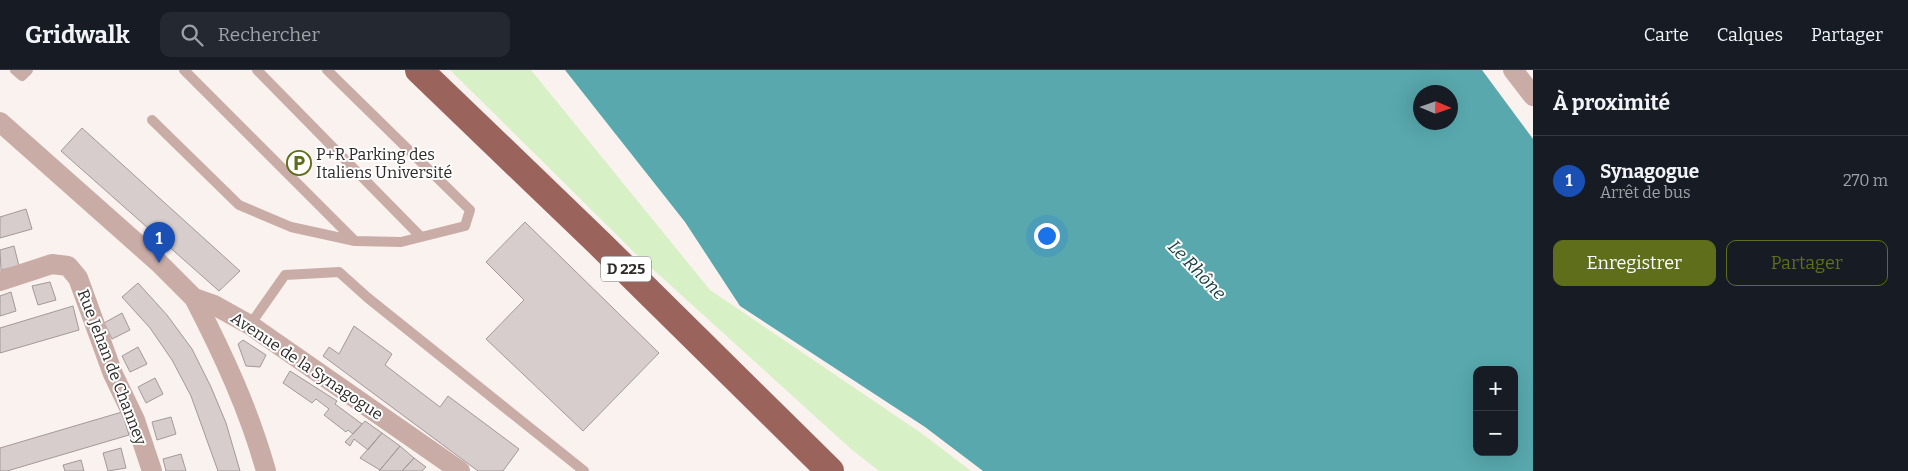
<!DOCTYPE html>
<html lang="fr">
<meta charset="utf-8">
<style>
body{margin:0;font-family:Bitter,serif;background:#242831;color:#f1f3f6}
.controls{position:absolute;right:15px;bottom:15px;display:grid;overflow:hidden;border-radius:10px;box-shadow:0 5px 20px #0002}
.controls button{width:45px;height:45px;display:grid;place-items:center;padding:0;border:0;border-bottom:1px solid #363941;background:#171b24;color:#f1f3f6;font:25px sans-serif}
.compass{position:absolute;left:1413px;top:15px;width:45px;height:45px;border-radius:50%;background:#171b24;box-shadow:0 5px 20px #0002;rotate:92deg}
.you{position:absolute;left:1046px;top:165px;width:18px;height:18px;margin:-12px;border:4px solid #fff;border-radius:50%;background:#1a73e8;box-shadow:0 0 0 8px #1a73e833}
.badge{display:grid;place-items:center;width:32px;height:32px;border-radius:50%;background:#5e6e1a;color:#fff;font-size:16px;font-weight:700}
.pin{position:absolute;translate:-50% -41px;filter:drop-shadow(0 1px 2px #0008)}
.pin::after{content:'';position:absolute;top:26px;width:18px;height:15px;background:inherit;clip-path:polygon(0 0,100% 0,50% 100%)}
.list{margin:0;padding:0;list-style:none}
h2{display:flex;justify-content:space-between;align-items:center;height:65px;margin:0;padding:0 20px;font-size:21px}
h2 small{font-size:16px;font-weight:400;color:#9ea1a6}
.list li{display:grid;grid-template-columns:32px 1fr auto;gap:15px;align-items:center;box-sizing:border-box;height:90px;padding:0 20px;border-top:1px solid #363941}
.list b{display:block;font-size:19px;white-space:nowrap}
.list p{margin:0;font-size:16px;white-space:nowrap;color:#9ea1a6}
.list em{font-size:16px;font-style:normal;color:#9ea1a6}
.actions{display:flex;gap:10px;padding:15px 20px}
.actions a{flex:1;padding:11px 0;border:1px solid #5e6e1a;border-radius:10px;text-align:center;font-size:18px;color:#5e6e1a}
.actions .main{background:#5e6e1a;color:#fff}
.icon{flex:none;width:28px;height:28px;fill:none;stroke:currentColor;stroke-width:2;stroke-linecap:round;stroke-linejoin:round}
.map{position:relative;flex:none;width:1533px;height:401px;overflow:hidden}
header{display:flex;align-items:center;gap:30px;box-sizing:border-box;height:70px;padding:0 25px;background:#171b24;border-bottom:1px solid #363941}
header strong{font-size:24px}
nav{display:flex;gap:28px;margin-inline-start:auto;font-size:18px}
.search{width:350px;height:45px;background:#242831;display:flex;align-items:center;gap:12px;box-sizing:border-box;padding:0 18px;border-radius:10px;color:#9ea1a6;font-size:19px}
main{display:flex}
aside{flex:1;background:#171b24}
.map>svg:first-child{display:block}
.green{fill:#d7f0c6}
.water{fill:#58a8ad;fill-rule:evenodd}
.building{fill:#d6cdcc;stroke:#a29998}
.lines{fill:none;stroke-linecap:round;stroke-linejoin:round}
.service{stroke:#caaca7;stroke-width:10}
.minor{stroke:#caaca7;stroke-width:20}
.trunk{stroke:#9a645c;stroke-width:28}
.labels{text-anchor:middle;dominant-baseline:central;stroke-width:4;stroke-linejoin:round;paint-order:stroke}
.shield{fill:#fff;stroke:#6c6a68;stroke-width:1}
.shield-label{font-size:15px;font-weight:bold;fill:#2d2a28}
.poi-label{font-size:16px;fill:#2d2a28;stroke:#fff;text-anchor:start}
.street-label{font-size:16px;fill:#2d2a28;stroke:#fff}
.water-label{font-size:18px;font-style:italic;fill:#194042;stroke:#fff}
</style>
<header>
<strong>Gridwalk</strong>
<div class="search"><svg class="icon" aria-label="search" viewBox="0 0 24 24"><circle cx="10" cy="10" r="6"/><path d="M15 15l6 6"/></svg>Rechercher</div>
<nav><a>Carte</a><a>Calques</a><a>Partager</a></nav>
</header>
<main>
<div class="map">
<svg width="1533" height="401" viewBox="0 0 1533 401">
<rect width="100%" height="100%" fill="#faf2ee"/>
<path class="green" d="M450,0H531L710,220L924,365L971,401H879L851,379L635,183Z"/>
<path class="water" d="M565,0H1482L1533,69V401H983L925,357L740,236L685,152ZM1420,22H1450V52H1420ZM1477,300H1514V382H1477Z"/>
<path class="building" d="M82,58L240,201L219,221L61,81Z
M26,139L32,159L0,168V147Z
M525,152L659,283L583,361L486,269L524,230L486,192Z
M14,176L19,196L1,200L0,180Z
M50,212L56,230L38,235L32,216Z
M138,213L167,245L192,279L211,317L226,353L240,401H218L191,326L172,290L150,258L122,227Z
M11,222L16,241L0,246V226Z
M73,236L79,260L0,283V258Z
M122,243L130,260L112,269L104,253Z
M354,256L392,284L385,295L440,337L448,326L519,379L503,401H478L323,286L329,277L339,284Z
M243,270L266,285L260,297L246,296L238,274Z
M138,277L147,294L130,302L122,286Z
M290,301L337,331L335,334L362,354L353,364L348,360L346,362L324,345L329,339L316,329L312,333L283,313Z
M155,308L163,324L146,333L138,317Z
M122,342L129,365L7,401H0V378Z
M171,347L176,364L157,370L152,352Z
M365,351L382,363L368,380L354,369L350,376L345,372Z
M382,363L400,376L380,400L360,388Z
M400,376L414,388L402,401H379Z
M121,378L126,398L108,401L103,383Z
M181,384L186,401H166L163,389Z
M414,388L426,397L422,401H402Z
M81,390L84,401H65L63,395Z"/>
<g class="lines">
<path class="service" d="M15,0L22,6L28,0
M184,0L355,171
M257,0L421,167
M152,50L239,135L291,157L355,171L401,172L465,156L470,140L327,0
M250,255L285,205L339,202L368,228L584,401"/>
<path class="minor" d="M1513,0L1533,26
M0,52L159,193L194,228L214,235L250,255L460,401
M0,211L52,194L68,196L78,208L113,304L135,350L152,401
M194,228C223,284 249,340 266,401"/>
<path class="trunk" d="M419,0L599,173L830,401"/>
</g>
<defs>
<symbol id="parking-ring" viewBox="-11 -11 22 22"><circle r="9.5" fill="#fff" stroke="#5e6e1a" stroke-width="1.5"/><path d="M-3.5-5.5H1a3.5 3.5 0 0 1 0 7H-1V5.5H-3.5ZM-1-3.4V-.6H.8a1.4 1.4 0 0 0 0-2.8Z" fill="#5e6e1a"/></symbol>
</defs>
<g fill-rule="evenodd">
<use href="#parking-ring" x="285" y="79" width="28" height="28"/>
</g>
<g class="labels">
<rect class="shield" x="601" y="186.5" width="50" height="25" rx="4"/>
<g class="shield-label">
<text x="626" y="199">D 225</text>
</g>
<g class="poi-label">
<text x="316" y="84">P+R Parking des<tspan x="316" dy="18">Italiens Université</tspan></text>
</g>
<g class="street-label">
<text transform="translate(307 296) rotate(34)">Avenue de la Synagogue</text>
<text transform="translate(112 297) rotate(69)">Rue Jehan de Channey</text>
</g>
<g class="water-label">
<text transform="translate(1197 200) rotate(46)">Le Rhône</text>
</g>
</g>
</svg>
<div class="controls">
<button>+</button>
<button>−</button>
</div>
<svg class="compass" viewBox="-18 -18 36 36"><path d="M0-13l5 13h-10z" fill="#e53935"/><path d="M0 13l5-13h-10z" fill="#9ea1a6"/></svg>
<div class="you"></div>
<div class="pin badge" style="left:159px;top:193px;background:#1a4fb4">1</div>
</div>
<aside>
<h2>À proximité<small></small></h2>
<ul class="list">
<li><span class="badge" style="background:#1a4fb4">1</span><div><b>Synagogue</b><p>Arrêt de bus</p></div><em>270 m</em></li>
</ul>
<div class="actions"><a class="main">Enregistrer</a><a>Partager</a></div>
</aside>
</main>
